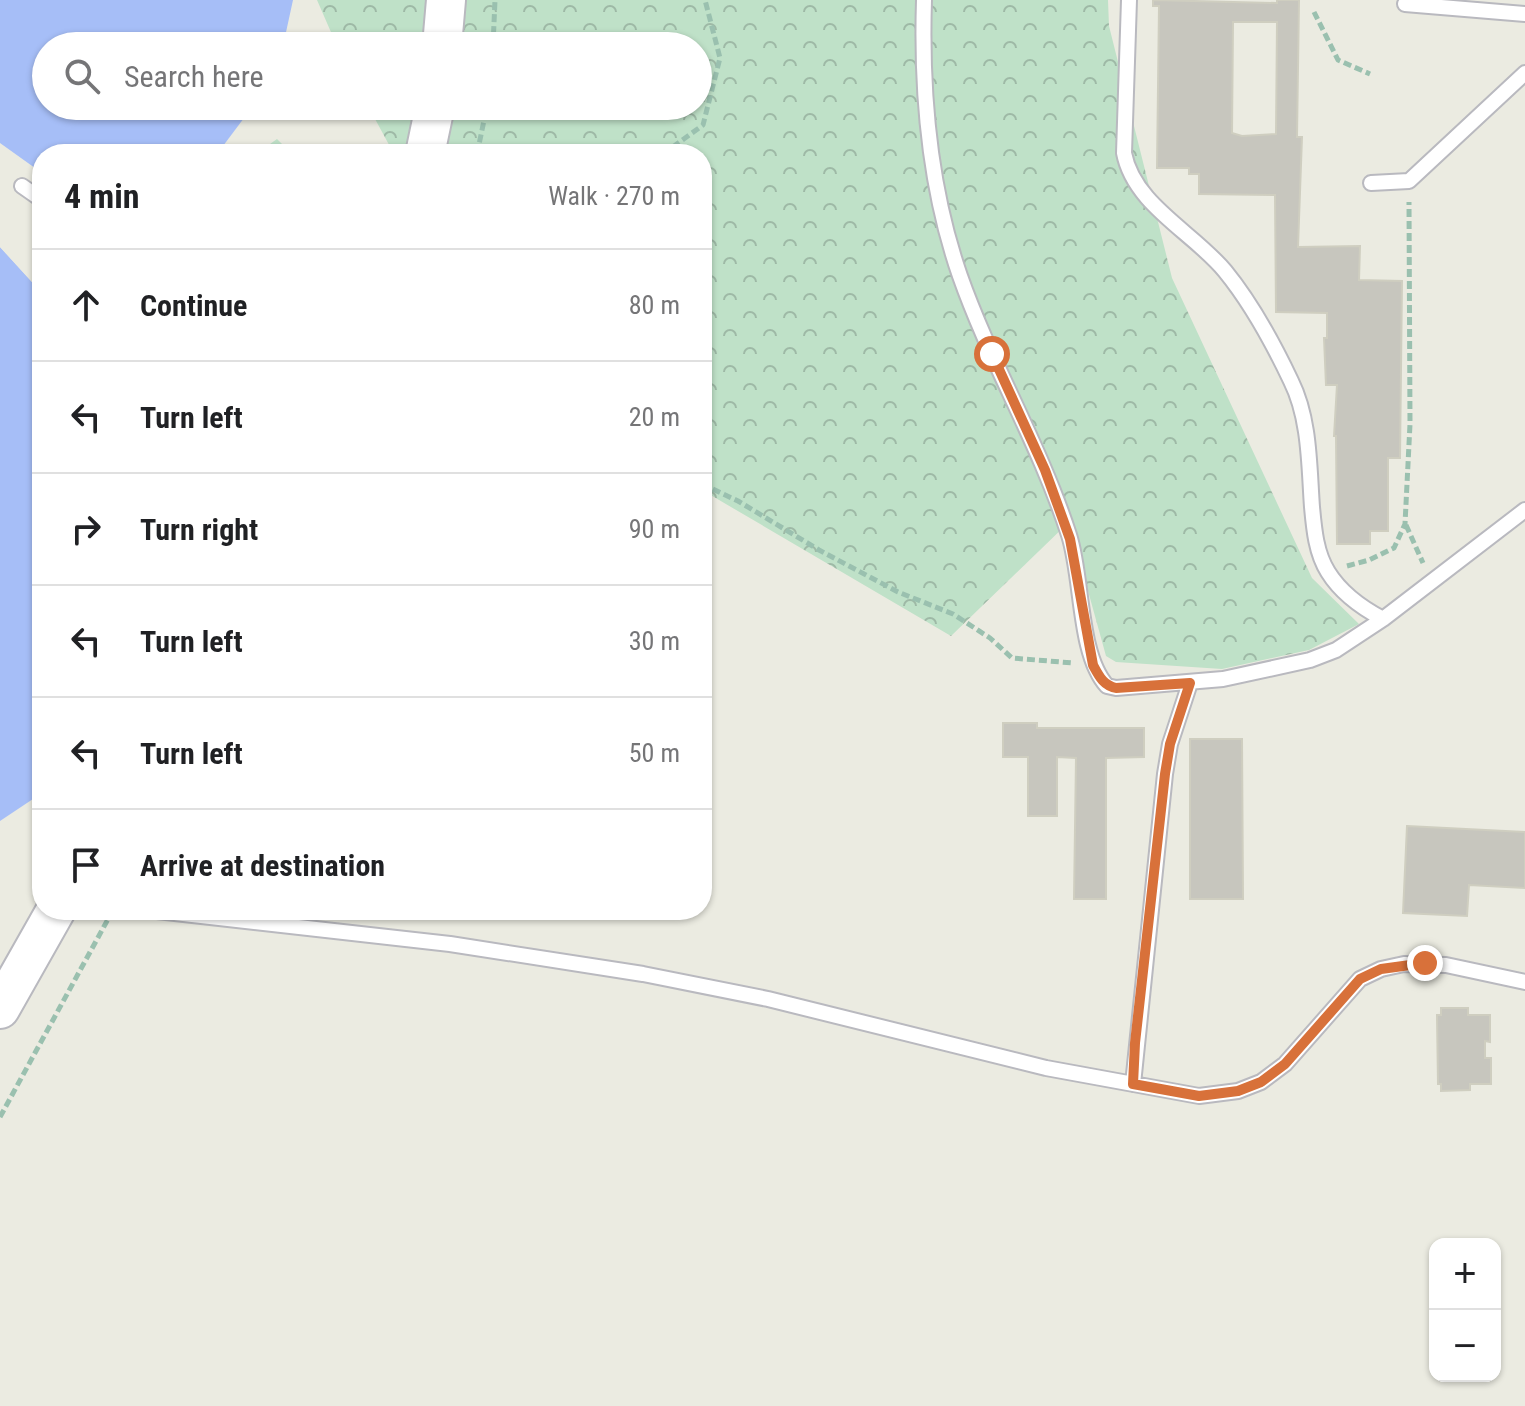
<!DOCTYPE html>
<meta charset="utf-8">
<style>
body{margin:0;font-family:"Roboto Condensed",sans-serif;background:#f2f2f2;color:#202124}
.controls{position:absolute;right:24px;bottom:24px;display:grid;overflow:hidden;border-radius:16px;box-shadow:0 2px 6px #0004}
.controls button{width:72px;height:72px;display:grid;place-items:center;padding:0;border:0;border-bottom:2px solid #e0e0e0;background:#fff;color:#202124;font:40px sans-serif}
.stop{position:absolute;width:24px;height:24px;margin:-18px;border:6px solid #d8713a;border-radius:50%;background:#fff}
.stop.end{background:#d8713a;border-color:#fff;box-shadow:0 2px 8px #0008}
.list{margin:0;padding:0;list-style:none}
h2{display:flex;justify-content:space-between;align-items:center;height:104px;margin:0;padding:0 32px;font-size:34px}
h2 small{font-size:26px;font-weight:400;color:#757577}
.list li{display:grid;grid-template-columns:52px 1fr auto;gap:24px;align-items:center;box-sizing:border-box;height:112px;padding:0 32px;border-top:2px solid #e0e0e0}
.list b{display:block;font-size:30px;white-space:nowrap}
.list em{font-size:26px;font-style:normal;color:#757577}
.icon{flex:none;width:44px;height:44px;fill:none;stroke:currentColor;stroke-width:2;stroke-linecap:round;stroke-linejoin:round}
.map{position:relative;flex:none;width:1525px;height:1406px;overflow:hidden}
.search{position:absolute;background:#fff;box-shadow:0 2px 6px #0004;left:32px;top:32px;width:680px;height:88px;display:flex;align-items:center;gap:20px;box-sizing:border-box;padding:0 28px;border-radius:44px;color:#757577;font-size:30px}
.panel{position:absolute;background:#fff;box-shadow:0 2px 6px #0004;left:32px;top:144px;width:680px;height:776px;border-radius:32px}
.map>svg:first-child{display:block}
.grass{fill:url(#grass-tufts)}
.forest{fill:url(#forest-crowns)}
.water{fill:#a6bef7}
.pier{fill:#ebebe1}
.building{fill:#c7c6be;stroke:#cfcec0;stroke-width:2;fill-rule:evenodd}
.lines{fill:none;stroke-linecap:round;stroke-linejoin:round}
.service-casing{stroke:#b9b9bf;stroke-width:18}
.tertiary-casing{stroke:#b9b9bf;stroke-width:42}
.path{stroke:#9ac0af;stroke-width:5;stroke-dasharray:8 4;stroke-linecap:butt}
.service{stroke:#fff;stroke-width:14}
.tertiary{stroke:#fff;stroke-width:38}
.route{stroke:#d8713a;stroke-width:10}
</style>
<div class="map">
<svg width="1525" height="1406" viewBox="0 0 1525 1406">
<defs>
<pattern id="grass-tufts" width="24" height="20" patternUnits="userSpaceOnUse" patternTransform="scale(2)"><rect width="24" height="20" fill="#bfe1c8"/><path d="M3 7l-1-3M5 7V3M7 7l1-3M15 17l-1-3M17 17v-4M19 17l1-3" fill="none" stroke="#9eb9a6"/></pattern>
<pattern id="forest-crowns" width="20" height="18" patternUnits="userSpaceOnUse" patternTransform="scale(2)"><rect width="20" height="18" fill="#bfe1c8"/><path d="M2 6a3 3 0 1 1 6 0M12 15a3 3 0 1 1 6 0" fill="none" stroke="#9eb9a6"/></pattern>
</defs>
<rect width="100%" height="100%" fill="#ebebe1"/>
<path class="grass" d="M277,139L292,154H256Z"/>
<path class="forest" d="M317,0H1108L1109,26L1172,278L1312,578L1359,624L1309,650L1222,669L1116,662L1106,656L1069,522L951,636L702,490V154H394L368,106H698V46H337Z"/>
<path class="water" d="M0,0H293L283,46H46V106H253L217,154H42V173L0,143Z
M0,247L42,293V793L0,821Z"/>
<path class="pier" d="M0,243L42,289V293L0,247Z"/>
<path class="building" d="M1153,0L1277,3V0H1299L1297,137H1302L1298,247L1360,246L1359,280L1402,281L1400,458H1388V531H1370V544H1337L1336,436H1334L1337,385H1326L1324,338H1327V313L1276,312L1275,195L1199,194V174H1189V168H1157L1159,6H1153ZM1233,22H1277L1276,134L1242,136L1232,133Z
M1003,723H1037V728H1144V757L1106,758V899H1074L1076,758L1057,757V816H1028V757H1003Z
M1190,739H1242L1243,899H1190Z
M1407,826L1525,832V888L1469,885L1467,916L1403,913Z
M1441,1008H1468V1015H1490V1042L1485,1041V1058H1491V1084H1470V1090L1441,1091V1084H1438L1437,1015H1441Z"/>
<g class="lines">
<defs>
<path id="service" d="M924,0C921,94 929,187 960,276C991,364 1040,445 1069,535C1083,578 1078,654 1107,686L1116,688L1223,679L1310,660L1336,650L1383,619L1525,510
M1129,0L1124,153C1134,205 1193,232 1225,271C1252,304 1273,343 1291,381C1310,419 1309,466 1312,507C1314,529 1316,553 1328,572C1341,593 1362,608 1383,619
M1405,4L1525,14
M1371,183L1409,181L1525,73
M22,186L42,200
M148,910L450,944L643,974L768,999L1046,1068L1199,1096L1238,1091L1261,1082L1285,1064L1360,979L1381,969L1404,964L1446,965L1525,982
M1133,1084L1165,774L1170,744L1190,683"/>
<path id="tertiary" d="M442,46L446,0
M425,154L435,106
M0,1009L56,910"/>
</defs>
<use href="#service" class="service-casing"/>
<use href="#tertiary" class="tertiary-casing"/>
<path class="path" d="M1314,12L1338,60L1370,74
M493,46L495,0
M477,154L487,106
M663,154L703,125L720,58L705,0
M702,484L738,501L819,550L898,592L953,614L990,638L1012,658L1073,663
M1406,525L1423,563
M1347,566L1369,560L1394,548L1405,524L1410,424L1409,202
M0,1117L113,910"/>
<use href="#service" class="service"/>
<use href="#tertiary" class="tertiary"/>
</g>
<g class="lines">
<path class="route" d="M992,354L1045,470L1070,539L1093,665C1099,676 1103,685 1116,688L1190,683L1170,744L1165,774L1135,1043L1133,1084L1199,1096L1238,1091L1261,1082L1285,1064L1360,979L1381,969L1425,963"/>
</g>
</svg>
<div class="controls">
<button>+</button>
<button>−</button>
</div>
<div class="stop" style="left:992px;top:354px"></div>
<div class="stop end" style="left:1425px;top:963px"></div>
<div class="search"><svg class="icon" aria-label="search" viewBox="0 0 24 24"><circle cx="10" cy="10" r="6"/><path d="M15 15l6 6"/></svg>Search here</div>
<section class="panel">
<h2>4 min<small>Walk · 270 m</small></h2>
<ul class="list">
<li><svg class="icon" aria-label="ahead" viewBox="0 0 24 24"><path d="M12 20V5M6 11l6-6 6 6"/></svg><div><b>Continue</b></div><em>80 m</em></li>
<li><svg class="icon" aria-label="left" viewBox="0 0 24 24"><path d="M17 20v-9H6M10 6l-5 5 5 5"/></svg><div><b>Turn left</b></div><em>20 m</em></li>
<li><svg class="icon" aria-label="right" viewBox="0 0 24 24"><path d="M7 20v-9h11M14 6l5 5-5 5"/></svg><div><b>Turn right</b></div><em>90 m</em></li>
<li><svg class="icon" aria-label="left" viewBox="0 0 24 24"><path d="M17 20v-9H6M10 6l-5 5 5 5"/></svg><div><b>Turn left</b></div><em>30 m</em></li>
<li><svg class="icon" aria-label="left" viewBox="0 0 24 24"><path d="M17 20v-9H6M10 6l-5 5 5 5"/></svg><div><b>Turn left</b></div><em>50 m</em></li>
<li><svg class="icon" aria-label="arrive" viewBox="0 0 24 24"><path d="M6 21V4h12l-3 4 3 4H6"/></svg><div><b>Arrive at destination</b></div></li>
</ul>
</section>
</div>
